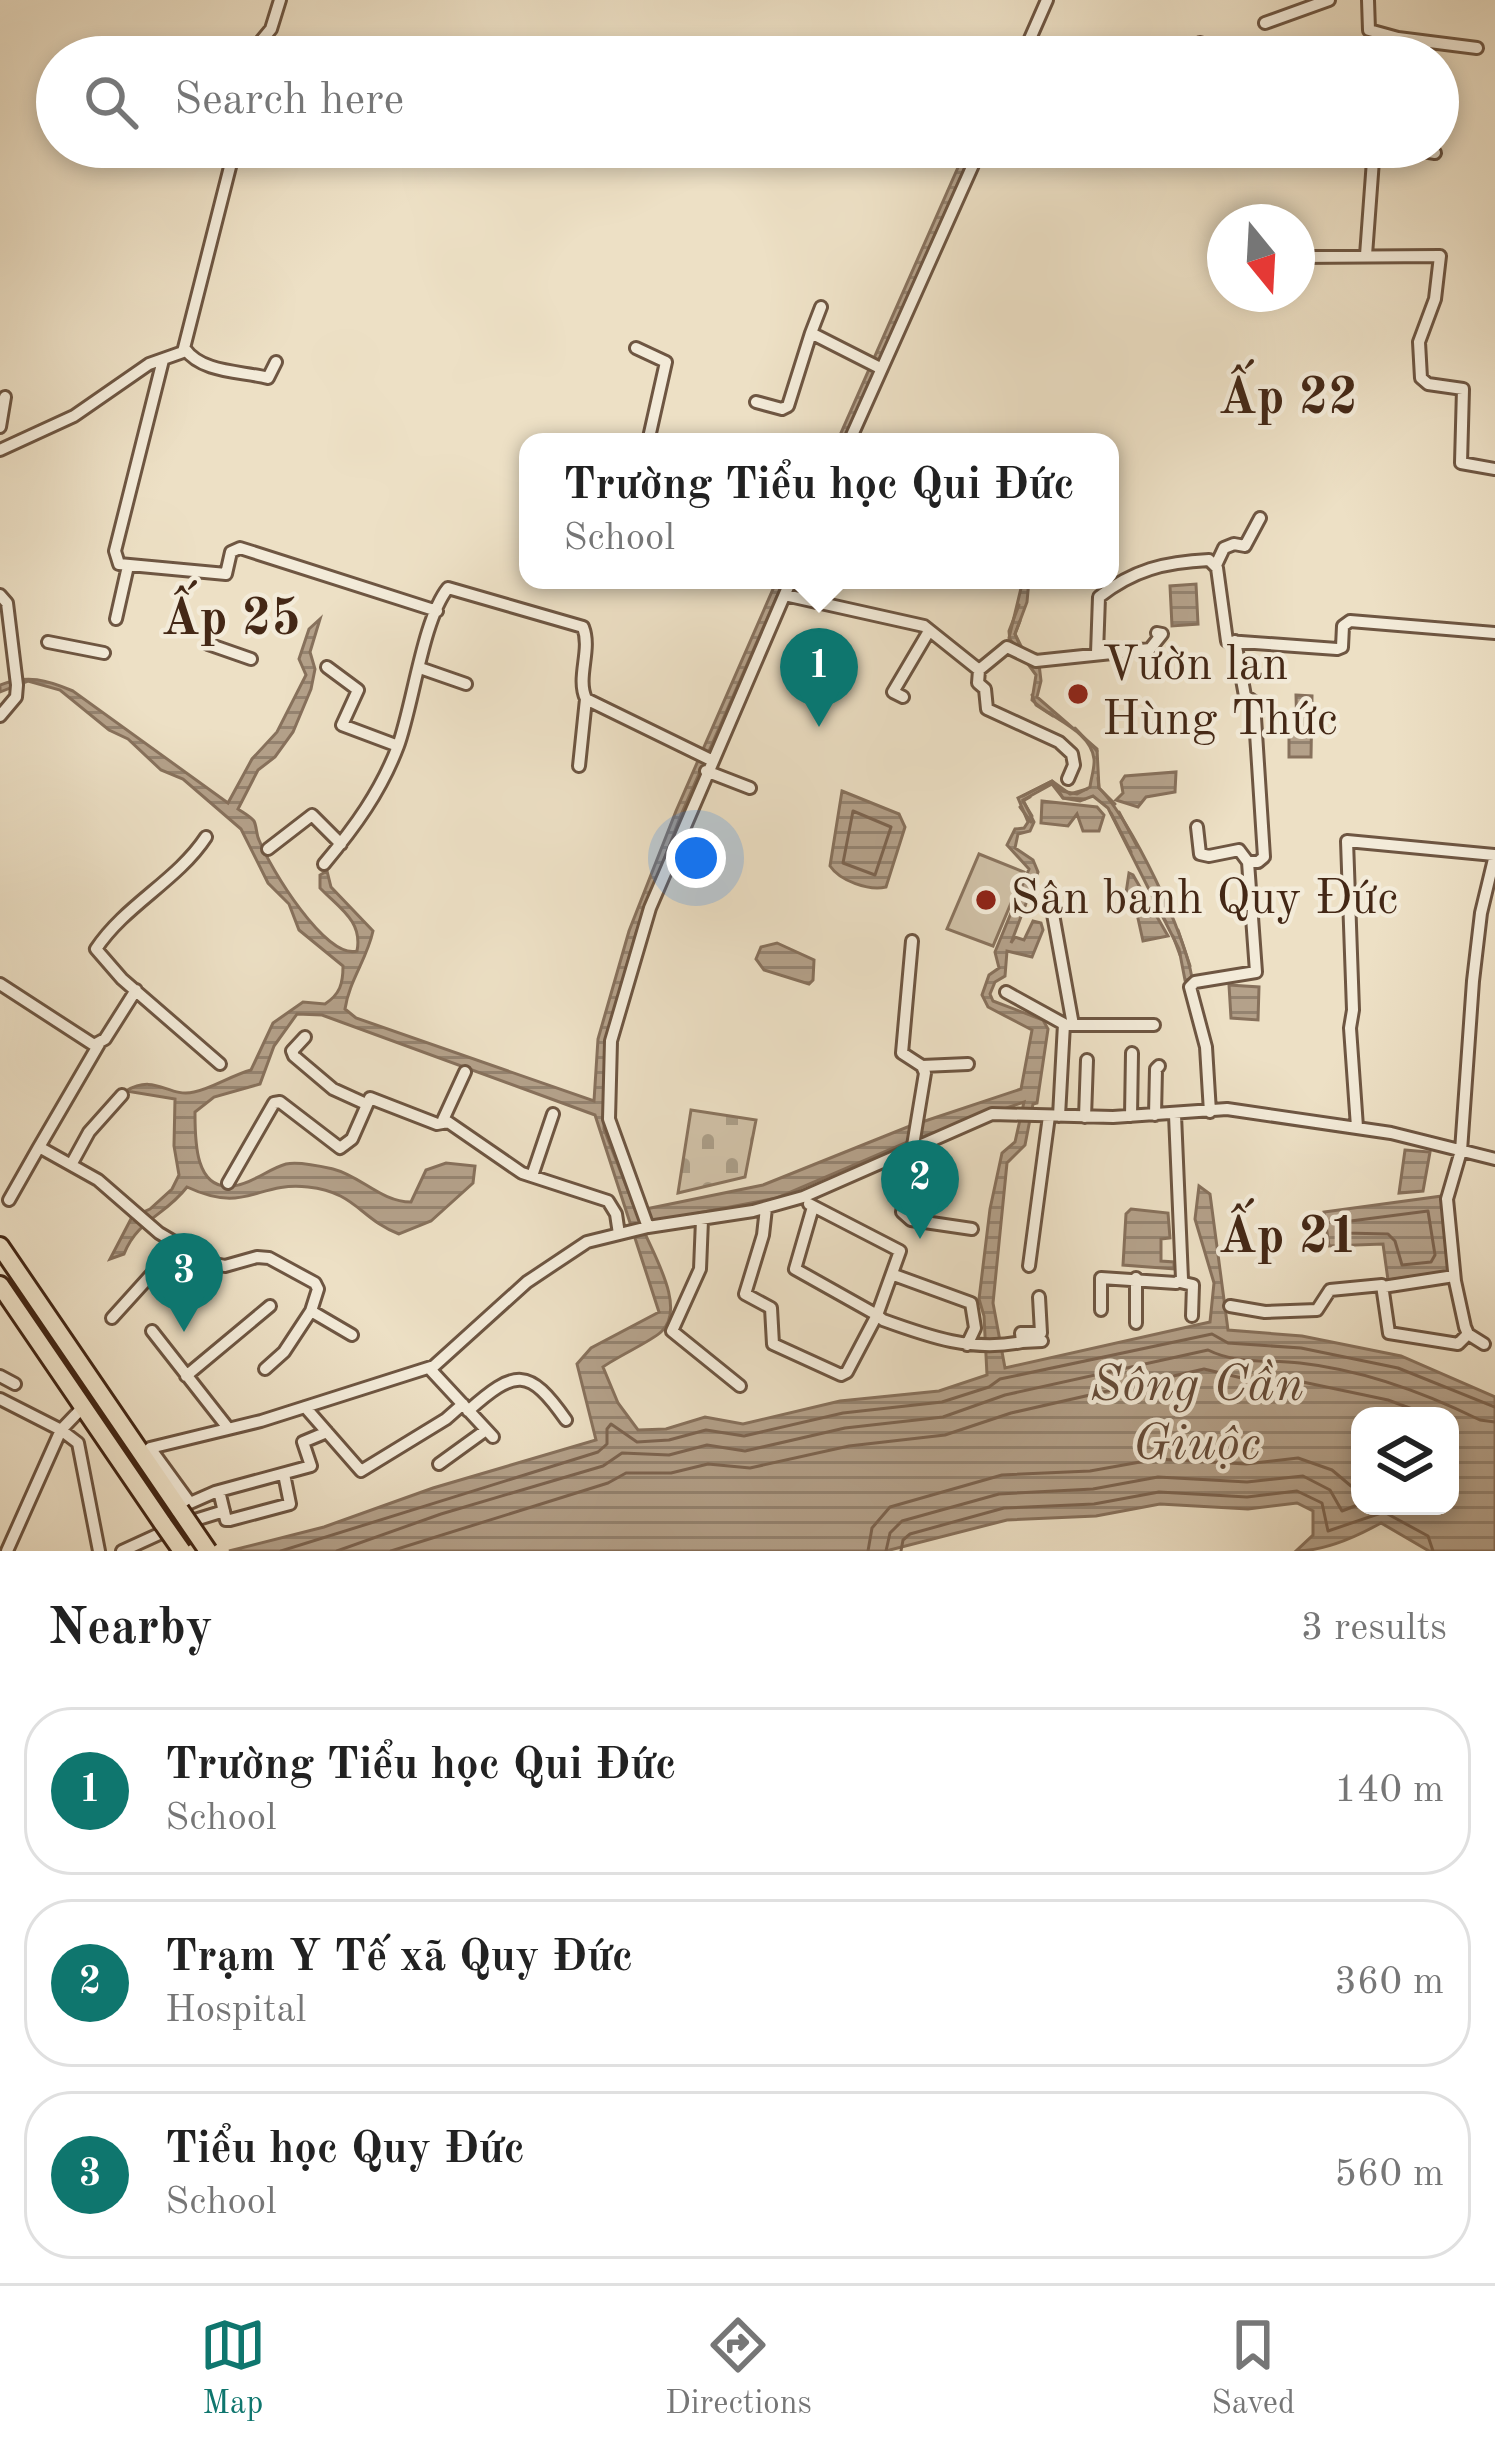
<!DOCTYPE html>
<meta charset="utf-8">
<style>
body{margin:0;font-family:"Old Standard TT",serif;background:#f6f6f6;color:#222}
.controls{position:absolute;right:36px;bottom:36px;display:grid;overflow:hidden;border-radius:24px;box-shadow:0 6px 18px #0003}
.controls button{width:108px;height:108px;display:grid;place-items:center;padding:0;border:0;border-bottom:3px solid #e0e0e0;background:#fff;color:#222;font:60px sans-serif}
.compass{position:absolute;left:1207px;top:204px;width:108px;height:108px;border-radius:50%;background:#fff;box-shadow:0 6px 18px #0003;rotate:162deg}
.you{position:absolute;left:696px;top:858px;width:42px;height:42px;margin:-30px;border:9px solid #fff;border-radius:50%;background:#1a73e8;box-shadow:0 0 0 18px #1a73e833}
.badge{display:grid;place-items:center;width:78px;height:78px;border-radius:50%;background:#0f766e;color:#fff;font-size:39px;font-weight:700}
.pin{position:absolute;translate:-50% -99px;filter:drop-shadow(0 3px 6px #0008)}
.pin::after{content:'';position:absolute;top:63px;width:42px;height:36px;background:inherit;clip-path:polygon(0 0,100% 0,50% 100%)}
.popup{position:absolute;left:519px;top:433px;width:600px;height:156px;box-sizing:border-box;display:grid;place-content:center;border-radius:24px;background:#fff;filter:drop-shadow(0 3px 9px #0005);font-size:39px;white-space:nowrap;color:#767676}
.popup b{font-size:45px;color:#222}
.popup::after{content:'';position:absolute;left:50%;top:100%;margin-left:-24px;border:24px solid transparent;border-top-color:#fff}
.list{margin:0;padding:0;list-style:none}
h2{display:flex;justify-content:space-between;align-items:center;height:156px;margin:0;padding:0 48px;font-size:51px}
h2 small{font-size:39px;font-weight:400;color:#767676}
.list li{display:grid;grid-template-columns:78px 1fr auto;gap:36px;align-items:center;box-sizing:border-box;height:168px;margin:0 24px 24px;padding:0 24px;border:3px solid #e0e0e0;border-radius:48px}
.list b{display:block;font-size:45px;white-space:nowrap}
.list p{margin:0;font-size:39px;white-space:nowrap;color:#767676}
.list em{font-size:39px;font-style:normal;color:#767676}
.icon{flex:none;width:66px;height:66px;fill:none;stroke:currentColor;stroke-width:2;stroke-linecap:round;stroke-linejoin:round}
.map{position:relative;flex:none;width:1495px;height:1551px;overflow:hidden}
.search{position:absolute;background:#fff;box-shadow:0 6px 18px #0003;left:36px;right:36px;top:36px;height:132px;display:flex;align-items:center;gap:30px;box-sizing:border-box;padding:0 42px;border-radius:66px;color:#767676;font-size:45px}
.sheet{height:732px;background:#fff}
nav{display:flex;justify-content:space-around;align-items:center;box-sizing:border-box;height:168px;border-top:3px solid #e0e0e0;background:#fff;font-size:33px;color:#767676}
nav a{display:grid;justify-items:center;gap:6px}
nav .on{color:#0f766e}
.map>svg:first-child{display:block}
.green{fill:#d0c1a7;stroke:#8a745e;stroke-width:3}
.cemetery{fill:url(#cemetery-stones);stroke:#8a745e;stroke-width:3}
.water{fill:url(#water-rules);stroke:#87715c;stroke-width:3;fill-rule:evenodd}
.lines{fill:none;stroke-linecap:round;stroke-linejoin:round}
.shore{stroke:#7c6450;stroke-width:3}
.stream{stroke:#87715c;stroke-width:3}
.minor-casing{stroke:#6e5642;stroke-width:16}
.highway-casing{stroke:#442816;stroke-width:22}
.minor{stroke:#f3ebd9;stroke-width:10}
.highway{stroke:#ede0c5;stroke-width:16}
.highway-bridge-casing{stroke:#442816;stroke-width:22;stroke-linecap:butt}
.highway-bridge{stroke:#ede0c5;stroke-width:16}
.poi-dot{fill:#8f2418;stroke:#f3ebd9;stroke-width:4.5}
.labels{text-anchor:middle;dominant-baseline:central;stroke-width:9;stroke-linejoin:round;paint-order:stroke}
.poi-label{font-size:48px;fill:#442816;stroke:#f3ebd9;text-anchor:start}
.neighbourhood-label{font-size:51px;font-weight:bold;fill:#442816;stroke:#f3ebd9}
.water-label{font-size:51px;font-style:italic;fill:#664c39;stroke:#f3ebd9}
</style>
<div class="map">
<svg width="1495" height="1551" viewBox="0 0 1495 1551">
<defs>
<pattern id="cemetery-stones" width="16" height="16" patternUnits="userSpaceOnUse" patternTransform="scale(3)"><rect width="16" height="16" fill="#d0c1a7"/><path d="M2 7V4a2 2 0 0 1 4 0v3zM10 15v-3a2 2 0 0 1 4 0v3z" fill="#aa9d87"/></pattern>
<pattern id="water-rules" width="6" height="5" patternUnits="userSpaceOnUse" patternTransform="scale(3)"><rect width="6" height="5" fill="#b4a18a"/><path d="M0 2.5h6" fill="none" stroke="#948370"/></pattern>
</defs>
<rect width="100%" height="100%" fill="#ede0c5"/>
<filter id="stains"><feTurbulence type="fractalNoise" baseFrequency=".00167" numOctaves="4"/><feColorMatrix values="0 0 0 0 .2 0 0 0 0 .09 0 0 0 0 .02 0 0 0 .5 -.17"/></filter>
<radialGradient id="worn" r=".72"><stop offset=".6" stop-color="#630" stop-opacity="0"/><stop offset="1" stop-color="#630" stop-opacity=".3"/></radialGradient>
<path class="green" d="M979,854L1024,872L993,946L947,929Z"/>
<path class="cemetery" d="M691,1110L756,1120L745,1177L678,1193Z"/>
<path class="water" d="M967,147H974L843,442H837Z
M777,580H784L681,815L636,933L606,1040L604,1129L636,1211L763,1185L910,1126L1021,1089L1032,1030L988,1007L982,995L989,975L999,968L995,952L1029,869L1007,845L1015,829L1024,828L1028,822L1018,798L1052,781L1062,791L1077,794L1090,787C1091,778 1095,767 1094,759C1091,730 1049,718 1032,700L1036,675L1009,638L1023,580H1029L1027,602L1015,634L1020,646L1039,664L1041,681L1037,697L1097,749L1099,788C1130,818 1187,937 1192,979L1185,980L1179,949L1108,808L1093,796L1080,801L1063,798L1052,784L1023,800L1034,822L1030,831L1018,834L1015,848L1033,860L1038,872L1011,943L1015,937L1024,940L1033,921L1041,923L1043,930L1032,957L1007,951L1005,976L995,982L990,994L993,1001L1043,1020L1048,1029L1037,1103L1033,1104L1025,1145L1007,1163L993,1303L1005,1368L1210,1322L1214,1283L1195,1219L1199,1186L1210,1194L1228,1330L1302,1336L1401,1356L1495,1397V1551H1429L1381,1523C1356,1537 1326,1551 1296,1551L1313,1535V1511L1297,1503L1248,1509L1160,1504L1096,1516L1007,1520L886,1551H229L324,1527L433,1488L596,1440L577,1364L591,1348L659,1312L595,1115L322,1015L297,1014L274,1046L260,1084L214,1097L195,1112C195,1138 194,1191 233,1186C252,1184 268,1169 286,1164C299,1161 320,1166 333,1169C361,1176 381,1202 411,1202L426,1170L446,1163L475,1166L473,1183L431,1221L399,1234C360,1219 356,1192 308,1187C256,1181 247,1215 187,1187C165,1216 138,1219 124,1254L110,1259L132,1217L150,1209L172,1189L179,1175L174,1146L175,1099L126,1091C156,1073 168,1098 194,1092C211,1089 232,1075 251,1070L273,1023L303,1002L325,1004C340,994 343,984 343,966L299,930L289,904L268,883L241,829L183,779L161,770L128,739L109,730L60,690L28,681L0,692V685C27,674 47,680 73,691L228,803L252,759L277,732L306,675L299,659L309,629L320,619L310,652L315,669L311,689L293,732L275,757L258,770L238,809C244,813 250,816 254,821C257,827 256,834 259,840C270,868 326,960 357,951C363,921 339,908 320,888V875L327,871L331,887L373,931C367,959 349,981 345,1009L356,1018L594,1101L598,1039L629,931L676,811ZM1024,1102L1015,1142L1002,1153L990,1209L979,1299L984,1316L987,1375L939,1391L840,1401L743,1424L705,1417L666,1429L638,1430L618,1403L603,1367C618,1356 650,1342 661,1332C688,1308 651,1251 641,1224L777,1198L910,1141ZM1360,1416H1450V1506H1360Z
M1196,584L1198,624L1172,626L1170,586Z
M1296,695L1312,696L1311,757H1289V735L1297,734Z
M1176,772L1175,792L1146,797L1138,807L1116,800L1123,793L1121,782L1125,776Z
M842,791L899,814L905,827L886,887C869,891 840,881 830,866Z
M1042,801L1097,807L1104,815L1099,831H1083L1077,814L1068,826L1041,823Z
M1129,873L1133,875L1168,936L1143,941L1135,905L1126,893Z
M777,943L814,960L813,980L809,984L764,970L756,959L761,947Z
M1229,985L1259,987L1258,1020L1231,1018Z
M1405,1150L1430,1152L1423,1191L1399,1193Z
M1442,1196L1449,1271L1388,1280L1383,1244L1329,1246L1324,1212Z
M1131,1209L1168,1213L1170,1238L1161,1239V1261L1174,1262V1269L1123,1265L1126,1214Z"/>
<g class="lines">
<path class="shore" d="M853,811L891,827L875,875L843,863Z
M1428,1211L1435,1255L1431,1262L1402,1265L1395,1241L1388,1234L1344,1233L1338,1229L1343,1222Z
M281,1551L598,1452L607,1444V1429L611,1424L637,1442L669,1440L706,1430L744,1436L843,1413L942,1402L989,1387L1000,1379L1212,1334L1228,1343L1301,1348L1398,1368L1495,1407
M337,1551L441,1514L603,1466L622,1453L669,1455L707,1445L745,1451L845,1428L943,1417L1005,1395L1208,1350C1238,1365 1268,1359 1300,1363C1364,1370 1423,1392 1480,1420L1495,1422
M391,1551L608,1483L626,1473H671L708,1464L750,1468L849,1446L945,1435L1011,1413L1204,1369L1250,1380L1298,1381L1388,1400L1431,1416
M868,1551L872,1528L890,1507L1002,1475L1090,1471L1157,1459L1246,1464L1298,1458L1332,1470L1351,1486L1360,1484
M886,1551L890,1533L902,1521L999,1494L1093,1489L1158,1477L1247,1482L1303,1476L1330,1490L1342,1511L1360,1504
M901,1551L903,1540L910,1534L1004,1508L1094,1504L1159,1492L1247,1497L1297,1491L1322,1503L1328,1531L1384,1512L1428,1536L1433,1551"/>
<path class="stream" d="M1020,621L1015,634L1023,650
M1010,641L1009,631L1019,605
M1032,695L1036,705L1053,716
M1075,728L1097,751
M1098,778L1099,788L1115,804
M1058,790L1063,798L1085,799
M1023,796L1052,781L1070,794L1087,789
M1030,797L1023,801L1032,816
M1020,807L1031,822
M1119,812L1137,846
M1111,813L1131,852
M1156,888L1171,916
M1153,899L1166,922
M1178,930L1190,966
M1173,936L1180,955"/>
<defs>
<path id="minor" d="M1368,0L1369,30L1398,38L1396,57
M1265,23L1329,0
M1398,38L1477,48
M248,57L271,29L280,0
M1022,57L1047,0
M1199,57L1200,43
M1399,147L1435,153
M1366,255L1374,147
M1297,257L1440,256L1435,299L1419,342L1421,378L1428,384L1463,389L1461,463L1495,469
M821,307L811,333L880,368
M636,348L666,362L648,442
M185,349C202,373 241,371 268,378L276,362
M163,360L115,551L119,564L226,574L231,552L240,548L437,611
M756,402L782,409L788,406L811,333
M0,427L5,397
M849,442L981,147
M0,450L74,416L149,364L183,352L231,163L222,147
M1216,565L1224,548L1234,544L1245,546L1260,518
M0,595L7,603L17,685L16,697L0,716
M785,595L924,626L979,670L1007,647L1036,661L1150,649L1162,634L1157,633
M116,619L128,566
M48,642L104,653
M208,644L251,659
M1097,653L1099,597C1133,570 1165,562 1209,560L1217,568L1227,641L1337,649L1342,647L1343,626L1350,621L1495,633
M327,667L358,690L342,725L398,746
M420,668L466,684
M979,670L978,683L985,689L987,709L1059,742L1072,754L1074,765L1068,779
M903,697L893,692L929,631
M579,766L586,699
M706,771L750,788
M1197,827L1200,854L1209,856L1239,850L1248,862
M206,837C177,881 125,905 96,949L122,979L220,1064
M268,849L312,815L341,844
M324,864C355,827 381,791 398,746C413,705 423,619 448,588L583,627C592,650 576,677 586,699L711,760
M1053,914L1073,1025
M912,941L902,1053L922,1066L925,1073L902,1212L911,1220L972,1229
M0,984L94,1045L105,1039L136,990
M1006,992L1064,1024L1059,1116
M1067,1025H1154
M305,1037L292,1051L294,1056L333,1089L366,1104
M922,1066L968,1064
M1210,1112L1206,1047L1190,987L1195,982L1256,972L1248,862H1258L1264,857L1254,702L1245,696L1235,641
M1155,1115L1156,1069L1159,1066
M1131,1116L1132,1053
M1085,1117L1087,1060
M443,1120L465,1072
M1357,1127L1350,1028L1353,1010L1347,841L1494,855
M39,1147L99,1044
M72,1163L89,1132L122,1095
M532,1176L553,1114
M228,1183L274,1103L280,1102L340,1148L352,1139L370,1098L437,1124L448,1122L522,1173L608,1201L616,1214L619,1234
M9,1200L39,1147L98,1180L159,1233L210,1263L225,1266L257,1257L269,1258L315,1283L318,1289L311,1311L352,1335
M809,1204L900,1251L877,1315L883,1320C930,1337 972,1352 1022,1342L1021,1333H1041L1039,1297
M766,1208L763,1235L745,1294L771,1308L773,1344L841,1375L847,1372L877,1315L795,1269L813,1207
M702,1220L700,1269L672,1331L740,1386
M648,1227L609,1119L611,1041L650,908L791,580
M1029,1266L1049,1116
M894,1275L971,1303L975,1328L967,1345
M1136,1278V1323
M1180,1282L1193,1285L1192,1316
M1383,1287L1454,1276
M1230,1306L1265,1312L1317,1310L1330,1290L1382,1285L1389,1333L1458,1344L1468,1334
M1101,1310V1278L1176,1283L1182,1279L1175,1115
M112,1318L178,1245
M152,1331L228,1428
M1022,1342L1042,1341
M1484,1344L1468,1334L1465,1327L1455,1281L1447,1199L1461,1151L1473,981L1481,913L1495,855
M429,1368L493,1437
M265,1369L284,1352L311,1311
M0,1376L15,1384
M186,1376L270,1306
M0,1399L61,1430L83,1407
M305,1407L361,1471L446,1419L463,1404
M468,1411C515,1369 529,1367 566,1420
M327,1432L303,1442L311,1466L215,1492L190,1503L150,1448L261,1421L434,1366L527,1282L587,1242L648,1227L753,1211L803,1197L992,1114L1113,1117L1227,1109L1391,1133L1495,1159
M439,1464L486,1430
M219,1491L226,1520H230L290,1504L284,1474
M7,1551L61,1430L78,1443L99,1551
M122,1551L179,1525L224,1511"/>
<path id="highway" d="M0,1246L180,1510
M0,1285L163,1524"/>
</defs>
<use href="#minor" class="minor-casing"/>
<use href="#highway" class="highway-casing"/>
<use href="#minor" class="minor"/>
<use href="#highway" class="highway"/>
<defs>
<path id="highway-bridge" d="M180,1510L208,1551
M163,1524L182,1551"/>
</defs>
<use href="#highway-bridge" class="highway-bridge-casing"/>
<use href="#highway-bridge" class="highway-bridge"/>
</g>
<g class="poi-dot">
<circle cx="1078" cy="694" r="12"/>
<circle cx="986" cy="900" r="12"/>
</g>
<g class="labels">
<g class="poi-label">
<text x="1102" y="666">Vườn lan<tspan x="1102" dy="55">Hùng Thức</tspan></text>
<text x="1010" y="900">Sân banh Quy Đức</text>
</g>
<g class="neighbourhood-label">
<text x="1288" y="399">Ấp 22</text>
<text x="231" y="620">Ấp 25</text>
<text x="1288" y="1238">Ấp 21</text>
</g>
<g class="water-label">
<text x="1197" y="1386">Sông Cần<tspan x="1197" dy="59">Giuộc</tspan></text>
</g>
</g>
<rect width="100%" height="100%" filter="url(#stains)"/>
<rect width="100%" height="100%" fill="url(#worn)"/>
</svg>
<div class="controls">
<button><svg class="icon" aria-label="layers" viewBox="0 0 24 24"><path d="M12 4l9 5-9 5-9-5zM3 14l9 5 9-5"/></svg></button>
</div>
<svg class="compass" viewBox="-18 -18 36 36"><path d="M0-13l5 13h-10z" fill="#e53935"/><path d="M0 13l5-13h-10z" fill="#767676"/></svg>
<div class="you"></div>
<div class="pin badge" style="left:819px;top:727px">1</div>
<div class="popup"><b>Trường Tiểu học Qui Đức</b>School</div>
<div class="pin badge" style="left:920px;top:1239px">2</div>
<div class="pin badge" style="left:184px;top:1332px">3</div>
<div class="search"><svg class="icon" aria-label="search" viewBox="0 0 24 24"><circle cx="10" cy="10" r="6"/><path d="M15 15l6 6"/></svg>Search here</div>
</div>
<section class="sheet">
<h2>Nearby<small>3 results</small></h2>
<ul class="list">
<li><span class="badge">1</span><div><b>Trường Tiểu học Qui Đức</b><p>School</p></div><em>140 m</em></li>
<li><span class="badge">2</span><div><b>Trạm Y Tế xã Quy Đức</b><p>Hospital</p></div><em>360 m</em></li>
<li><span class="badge">3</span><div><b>Tiểu học Quy Đức</b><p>School</p></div><em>560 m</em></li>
</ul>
</section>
<nav>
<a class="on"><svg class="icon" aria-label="map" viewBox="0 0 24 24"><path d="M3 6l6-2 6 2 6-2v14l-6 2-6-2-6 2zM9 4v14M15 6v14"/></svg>Map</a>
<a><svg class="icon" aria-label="directions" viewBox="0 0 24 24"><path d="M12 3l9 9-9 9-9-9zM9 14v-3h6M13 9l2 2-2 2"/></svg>Directions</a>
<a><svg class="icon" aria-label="saved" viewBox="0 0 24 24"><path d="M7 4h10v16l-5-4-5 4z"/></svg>Saved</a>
</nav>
